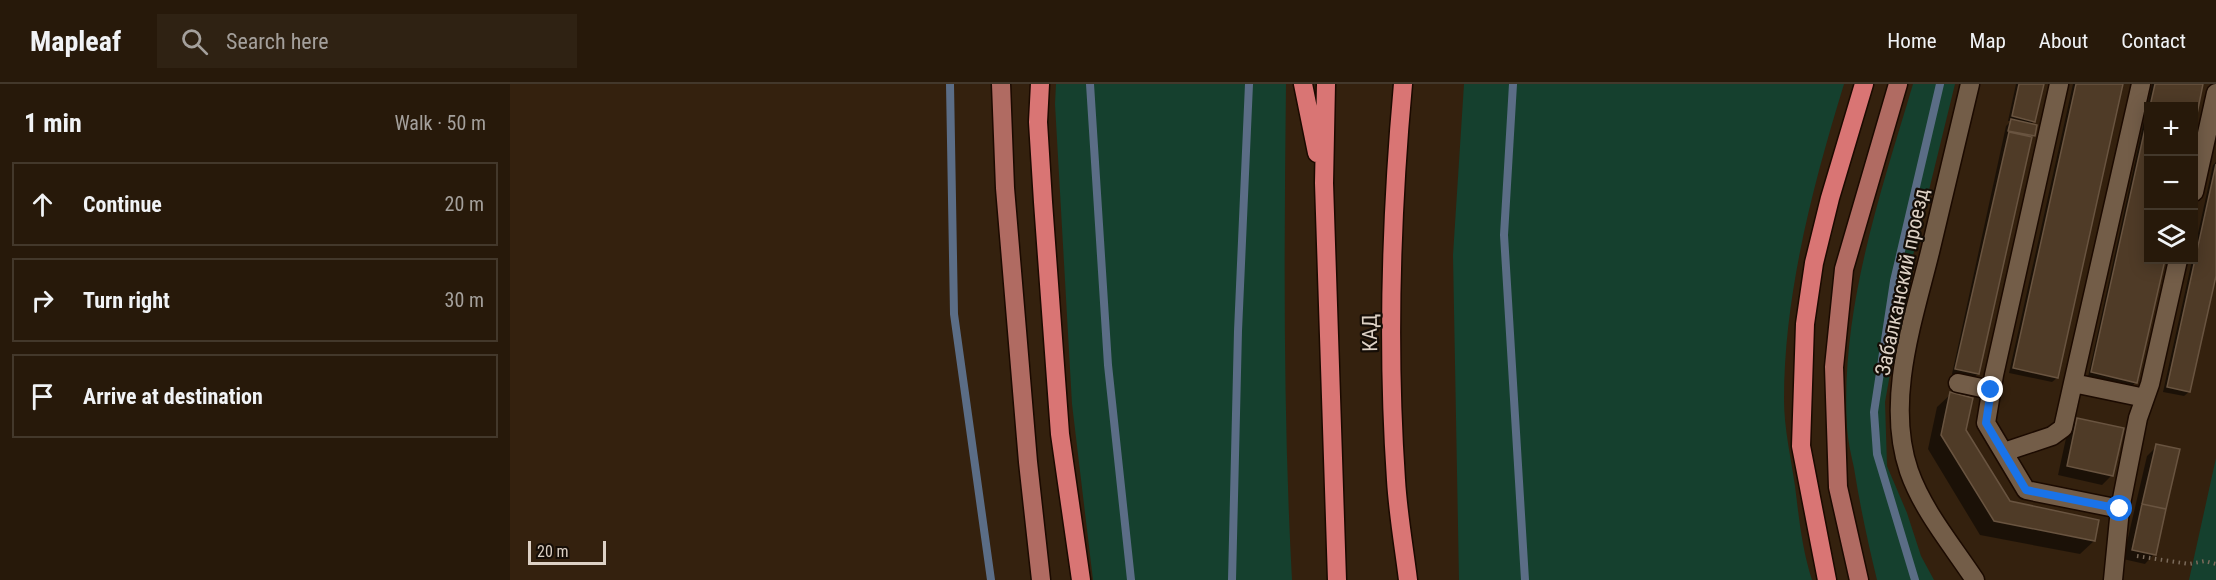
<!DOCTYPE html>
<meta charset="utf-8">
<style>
body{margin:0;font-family:"Roboto Condensed",sans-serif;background:#2f2213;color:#f1f3f6}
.controls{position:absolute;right:18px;top:18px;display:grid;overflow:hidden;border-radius:0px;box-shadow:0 3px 15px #0003}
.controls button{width:54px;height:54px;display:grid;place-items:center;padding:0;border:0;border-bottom:2px solid #43382b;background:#27190a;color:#f1f3f6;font:30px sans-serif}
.scale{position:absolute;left:18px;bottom:15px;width:78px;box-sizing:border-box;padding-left:6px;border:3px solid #ddd1c5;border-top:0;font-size:16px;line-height:21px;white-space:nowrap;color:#ddd1c5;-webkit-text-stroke:4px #150d06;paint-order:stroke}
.stop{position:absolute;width:18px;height:18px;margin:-14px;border:4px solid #1a73e8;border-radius:50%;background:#fff}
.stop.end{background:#1a73e8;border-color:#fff;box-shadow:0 2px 6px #0008}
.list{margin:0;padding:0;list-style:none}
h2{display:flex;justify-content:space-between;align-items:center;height:78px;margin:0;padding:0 24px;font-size:26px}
h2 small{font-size:20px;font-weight:400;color:#a4a09c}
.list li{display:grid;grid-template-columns:39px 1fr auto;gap:18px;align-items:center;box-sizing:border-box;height:84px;margin:0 12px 12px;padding:0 12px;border:2px solid #43382b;border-radius:0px}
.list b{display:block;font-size:22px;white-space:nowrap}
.list em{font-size:20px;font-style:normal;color:#a4a09c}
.icon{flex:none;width:33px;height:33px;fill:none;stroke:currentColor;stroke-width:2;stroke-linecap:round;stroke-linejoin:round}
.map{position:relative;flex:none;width:1706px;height:496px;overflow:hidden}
header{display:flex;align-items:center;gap:36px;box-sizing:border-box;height:84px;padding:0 30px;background:#27190a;border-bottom:2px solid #43382b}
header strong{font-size:28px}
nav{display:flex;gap:33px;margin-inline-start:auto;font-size:21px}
.search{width:420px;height:54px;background:#2f2213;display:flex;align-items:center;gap:15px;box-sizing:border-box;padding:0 21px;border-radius:0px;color:#a4a09c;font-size:22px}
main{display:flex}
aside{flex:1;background:#27190a}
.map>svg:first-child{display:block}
.green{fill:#15402e}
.shadow{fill:#0007}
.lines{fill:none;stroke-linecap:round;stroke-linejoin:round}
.stream{stroke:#5b6d86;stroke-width:8}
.building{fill:#4f3b27;stroke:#695440;stroke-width:1.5}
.minor-casing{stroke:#1b0a00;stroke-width:21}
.major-casing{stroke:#1b0a00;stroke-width:21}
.highway-casing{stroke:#1b0a00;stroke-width:21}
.path{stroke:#7b6b5b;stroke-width:4;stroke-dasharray:1.5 4.5;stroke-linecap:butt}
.minor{stroke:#735d48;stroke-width:18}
.major{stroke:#b06b62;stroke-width:18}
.highway{stroke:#d97574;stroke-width:18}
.route{stroke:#1a73e8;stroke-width:8}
.labels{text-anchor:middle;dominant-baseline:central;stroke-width:4.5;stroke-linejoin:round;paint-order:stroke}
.street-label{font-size:21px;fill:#ddd1c5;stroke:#150d06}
</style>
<header>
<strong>Mapleaf</strong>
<div class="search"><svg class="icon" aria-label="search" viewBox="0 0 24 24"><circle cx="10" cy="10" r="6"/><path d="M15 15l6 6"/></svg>Search here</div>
<nav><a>Home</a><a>Map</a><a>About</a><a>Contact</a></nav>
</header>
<main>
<aside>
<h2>1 min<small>Walk · 50 m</small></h2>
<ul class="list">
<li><svg class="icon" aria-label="ahead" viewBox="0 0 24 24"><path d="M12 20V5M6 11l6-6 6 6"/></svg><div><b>Continue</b></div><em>20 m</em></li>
<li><svg class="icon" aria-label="right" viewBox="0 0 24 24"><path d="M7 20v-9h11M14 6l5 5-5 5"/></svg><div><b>Turn right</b></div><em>30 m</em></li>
<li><svg class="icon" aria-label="arrive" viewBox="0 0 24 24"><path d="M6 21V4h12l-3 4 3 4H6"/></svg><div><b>Arrive at destination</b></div></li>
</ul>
</aside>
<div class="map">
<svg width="1706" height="496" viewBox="0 0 1706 496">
<rect width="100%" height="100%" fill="#34210e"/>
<path class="green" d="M546,0H776C774,166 773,331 782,496H583L562,320L545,20Z
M954,0H1334C1303,101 1274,210 1274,316C1274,344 1281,374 1285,402C1289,434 1292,465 1302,496H949L943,171Z
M1403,0H1445L1396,200L1375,318L1377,382L1397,429L1411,472L1424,496H1367C1358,459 1350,422 1344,384C1341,371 1338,357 1337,344C1330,226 1370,111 1403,0Z
M1706,374V496H1679Z"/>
<path class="shadow" d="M1506,0H1532L1524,37L1520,41L1523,52L1520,54L1468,290L1463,294L1442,290L1496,42L1501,37H1498Z
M1563,0H1612L1547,294L1542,298L1499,289Z
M1642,0H1692L1684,38V22H1638V176H1653L1626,298L1621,303L1578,293Z
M1706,78V185L1679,308L1674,312L1653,308L1703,81Z
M1441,310L1454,346L1499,419L1584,457L1570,470L1470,451L1418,365L1427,323Z
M1567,336L1602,391L1592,401L1548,391L1558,345Z
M1647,362L1644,470L1635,480L1613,475L1637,372Z"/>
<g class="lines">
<path class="stream" d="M440,0L444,230L481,496
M580,0L598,281L621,496
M1003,0L994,151L1015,496
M722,496L728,247L739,0
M1405,496L1367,370L1364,328L1384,197L1430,0"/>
</g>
<path class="building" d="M1509,0H1534L1525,38L1502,32Z
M1566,0H1613L1548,294L1503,284Z
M1645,0H1693L1684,45V22H1640Z
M1638,31V176H1655L1627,299L1581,288Z
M1501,35L1527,41L1525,52L1498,47Z
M1499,48L1522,53L1469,290L1445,285Z
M1706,80V192L1680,308L1657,303Z
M1440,308L1463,314L1456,346L1500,417L1589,436L1585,457L1484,437L1431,351Z
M1567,334L1614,344L1603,392L1557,382Z
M1646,360L1670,365L1656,425L1632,420Z
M1632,420L1656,425L1646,471L1622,466Z"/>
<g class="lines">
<defs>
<path id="minor" d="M1460,0C1447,56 1433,112 1420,168C1403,237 1375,317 1399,387C1413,427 1442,461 1465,496
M1549,0L1484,291L1476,339L1516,406L1610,425
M1631,0L1563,299L1635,314
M1684,108L1706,9
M1448,299L1481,306
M1494,368L1542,352L1553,344L1563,299
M1603,496L1610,425L1628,334L1640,300L1668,176"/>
<path id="major" d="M491,0L495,104L518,378L531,496
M1349,496L1328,403L1324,283L1334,185L1388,0"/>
<path id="highway" d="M530,0L528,38L533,118L550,350L571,496
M793,0L807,69
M816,0L814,99L827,496
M893,0C881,131 877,265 886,396C888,430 894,463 898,496
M1317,496L1291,362L1295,240L1304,179L1320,114L1354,0"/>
</defs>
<use href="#minor" class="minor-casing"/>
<use href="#major" class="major-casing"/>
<use href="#highway" class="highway-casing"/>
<path class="path" d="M1627,472L1679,480L1695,477L1706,480"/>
<use href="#minor" class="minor"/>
<use href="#major" class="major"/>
<use href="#highway" class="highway"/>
</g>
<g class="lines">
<path class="route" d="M1481,306L1476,339L1516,406L1610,425"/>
</g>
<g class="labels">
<g class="street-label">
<text transform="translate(1392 198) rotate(-78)">Забалканский проезд</text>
<text transform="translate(860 249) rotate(-91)">КАД</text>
</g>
</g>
</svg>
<div class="controls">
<button>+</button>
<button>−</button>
<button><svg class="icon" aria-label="layers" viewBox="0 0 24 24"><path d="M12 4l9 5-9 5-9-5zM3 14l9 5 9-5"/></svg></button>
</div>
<div class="scale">20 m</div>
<div class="stop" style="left:1610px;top:425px"></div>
<div class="stop end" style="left:1481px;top:306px"></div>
</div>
</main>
